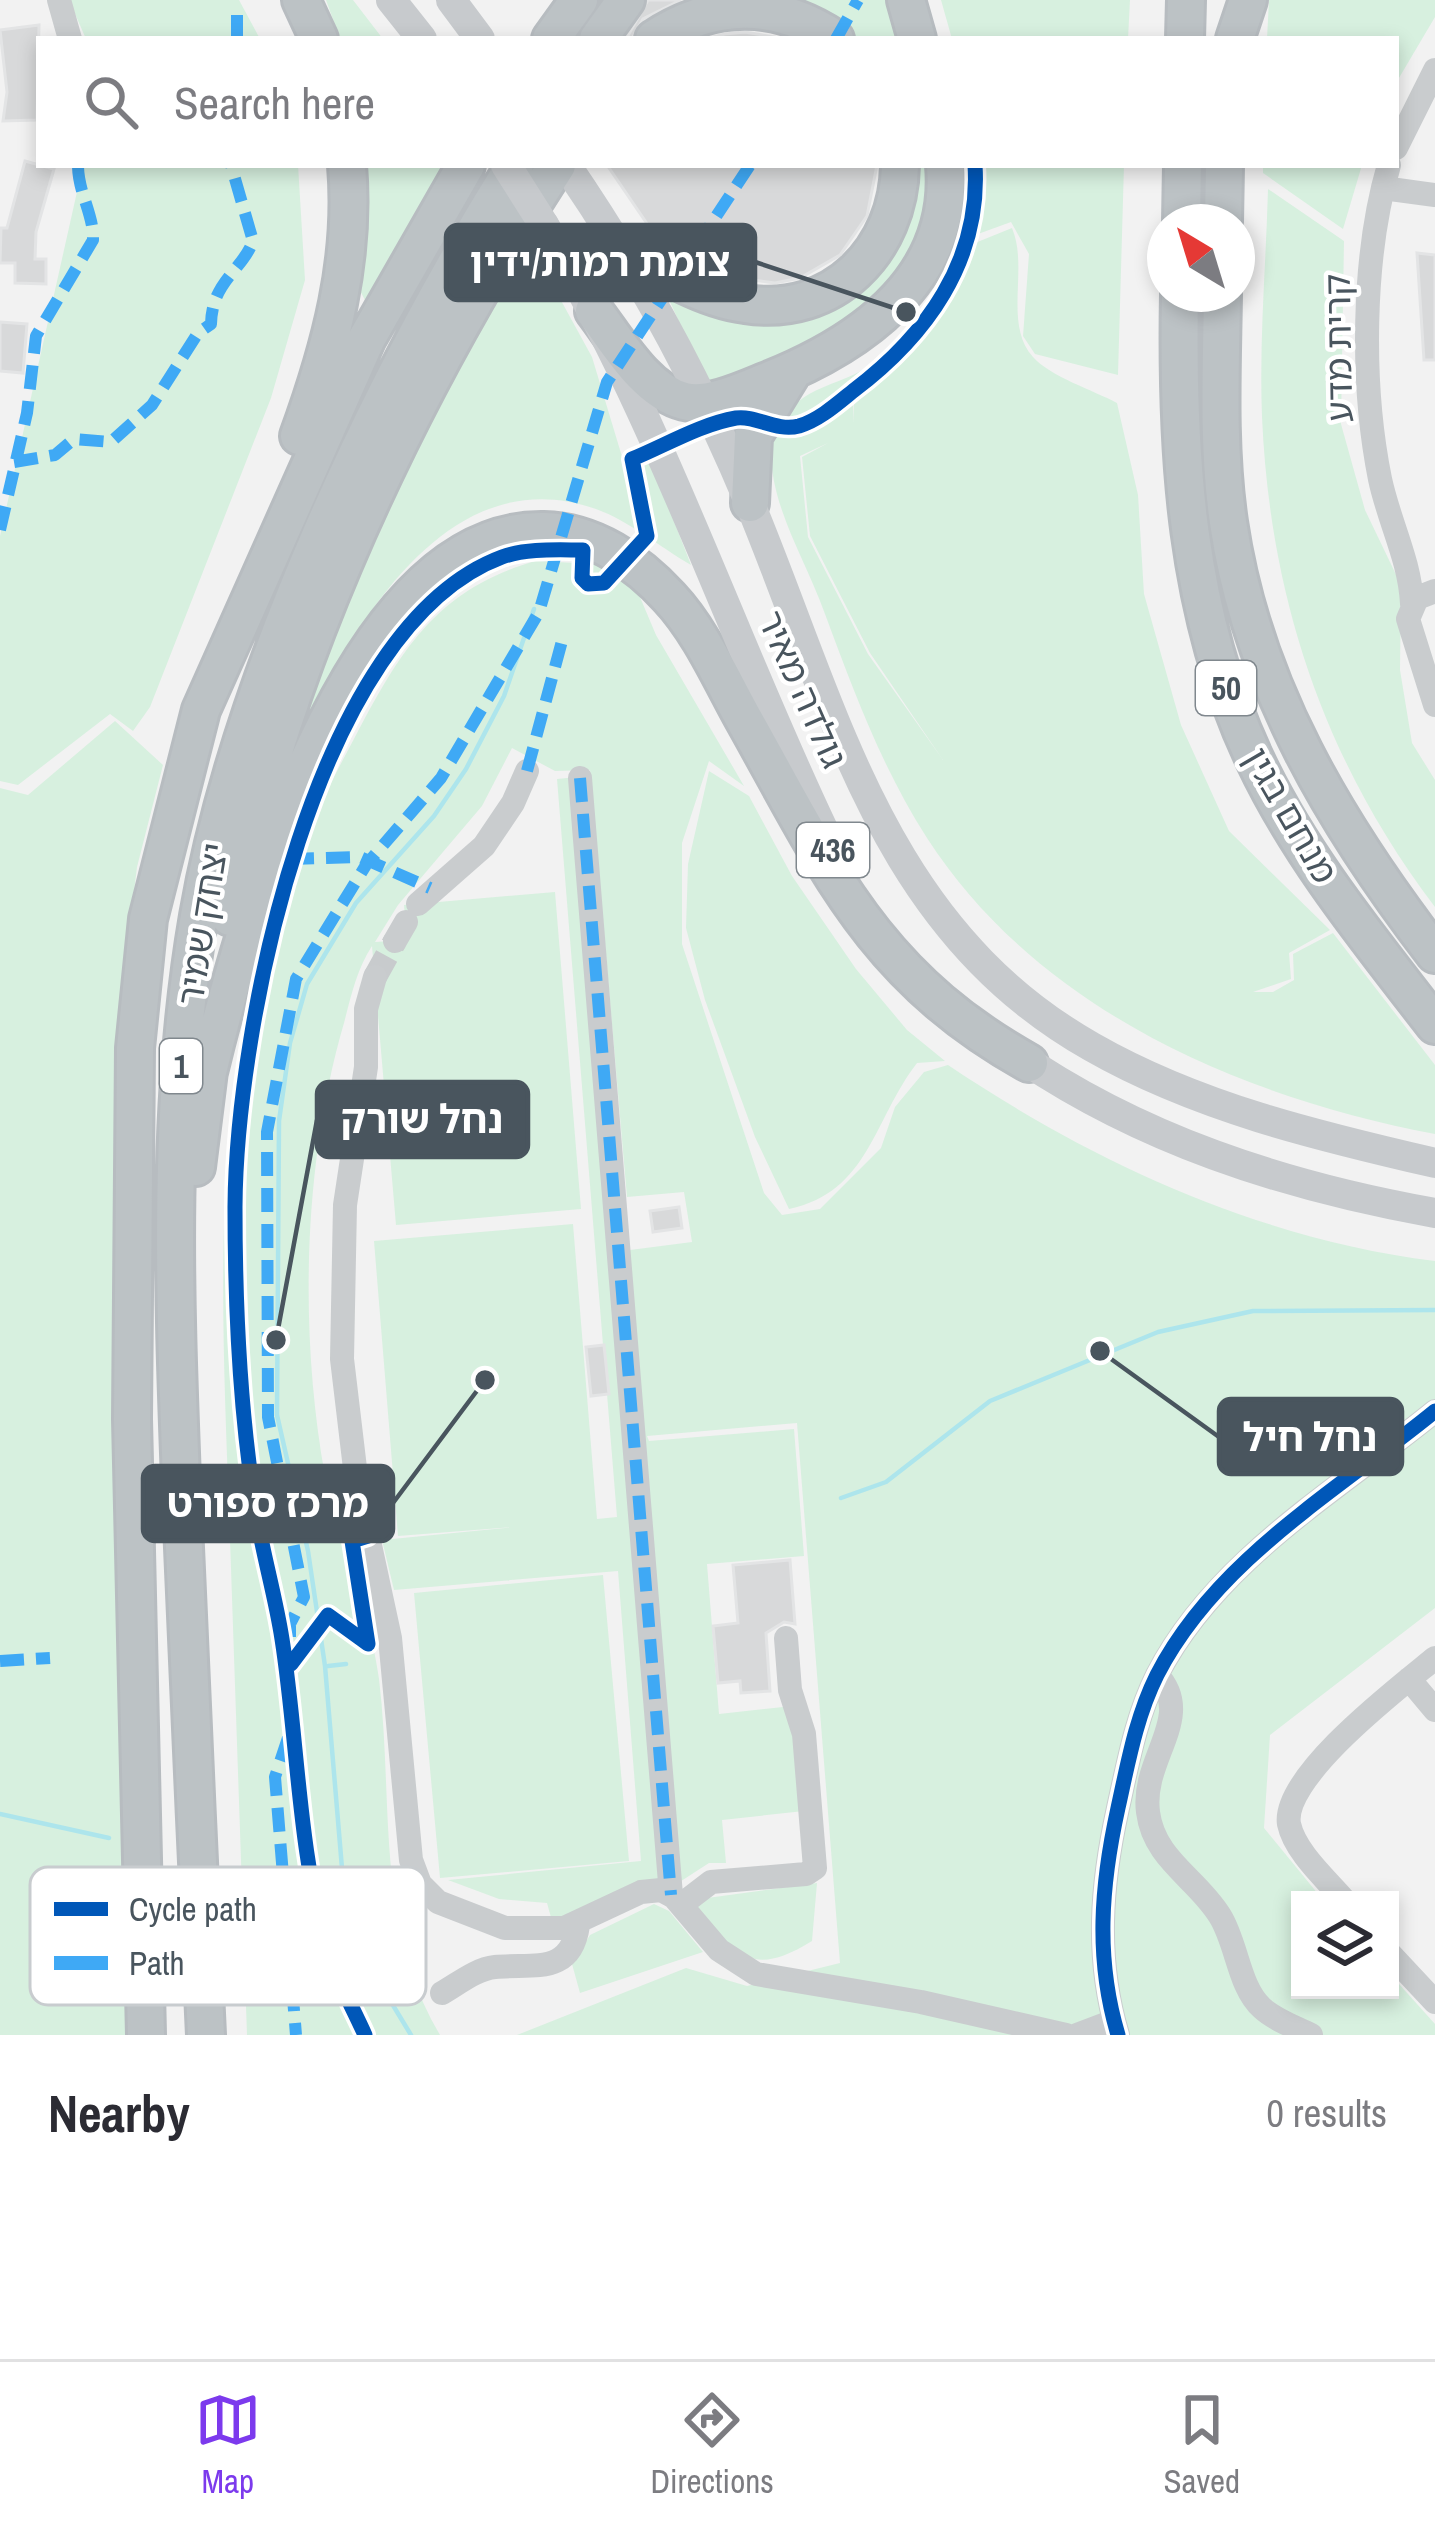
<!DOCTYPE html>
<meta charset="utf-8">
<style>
body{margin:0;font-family:"Archivo Narrow","Noto Sans Hebrew",sans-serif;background:#f2f2f3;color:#2b2b33}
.controls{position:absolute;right:36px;bottom:36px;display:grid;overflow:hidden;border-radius:0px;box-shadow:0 6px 18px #0003}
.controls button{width:108px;height:108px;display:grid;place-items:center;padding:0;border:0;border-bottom:3px solid #e1e1e2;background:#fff;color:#2b2b33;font:60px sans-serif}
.compass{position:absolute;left:1147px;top:204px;width:108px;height:108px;border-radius:50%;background:#fff;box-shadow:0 6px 18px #0003;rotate:322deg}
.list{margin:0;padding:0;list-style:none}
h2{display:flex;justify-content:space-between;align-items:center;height:156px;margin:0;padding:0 48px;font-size:51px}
h2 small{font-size:39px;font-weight:400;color:#7c7c81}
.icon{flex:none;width:66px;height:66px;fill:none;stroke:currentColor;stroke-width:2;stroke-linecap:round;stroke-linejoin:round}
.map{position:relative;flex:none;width:1435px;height:2035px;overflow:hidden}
.search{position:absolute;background:#fff;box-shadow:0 6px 18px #0003;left:36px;right:36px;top:36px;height:132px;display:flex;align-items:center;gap:30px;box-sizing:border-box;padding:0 42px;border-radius:0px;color:#7c7c81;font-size:45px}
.sheet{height:324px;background:#fff}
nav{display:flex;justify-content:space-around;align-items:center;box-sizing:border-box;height:168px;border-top:3px solid #e1e1e2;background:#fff;font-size:33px;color:#7c7c81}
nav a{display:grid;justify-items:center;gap:6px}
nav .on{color:#7c3aed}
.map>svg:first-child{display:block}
.green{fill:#d7f0df;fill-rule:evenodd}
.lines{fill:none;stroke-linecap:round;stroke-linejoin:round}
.stream{stroke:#ade5ec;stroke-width:4.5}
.building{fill:#d8d9da;stroke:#e3e4e5;stroke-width:3}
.minor-tunnel{stroke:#c8cbcd;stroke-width:24;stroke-dasharray:24 12;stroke-linecap:butt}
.highway-casing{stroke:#b7bcc0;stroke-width:42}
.minor{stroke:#c9ccce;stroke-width:24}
.major{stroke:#c7cacd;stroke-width:30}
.highway{stroke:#bcc2c5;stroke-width:36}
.major-bridge{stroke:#c7cacd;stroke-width:30}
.quiet{stroke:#3fa9f5;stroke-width:12;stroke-dasharray:24 12;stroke-linecap:butt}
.cycleway-casing{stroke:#fff;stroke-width:22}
.cycleway{stroke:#0057b8;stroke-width:15}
.labels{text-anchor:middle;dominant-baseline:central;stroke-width:9;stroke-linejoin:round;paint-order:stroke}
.shield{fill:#fff;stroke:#80888e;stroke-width:3}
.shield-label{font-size:33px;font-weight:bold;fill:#49555e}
.street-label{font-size:36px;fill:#49555e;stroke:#fff}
.key{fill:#fff;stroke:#c8cccf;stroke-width:3}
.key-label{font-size:33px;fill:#49555e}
.leader{fill:none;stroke:#49555e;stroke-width:4.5}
.callout-dot{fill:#49555e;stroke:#fff;stroke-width:4.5}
.callout{fill:#49555e;stroke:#49555e;stroke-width:4.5}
.callout-label{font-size:39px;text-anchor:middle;font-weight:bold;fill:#fff}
</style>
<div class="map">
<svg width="1435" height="2035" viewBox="0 0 1435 2035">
<rect width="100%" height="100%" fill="#f2f2f2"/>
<path class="green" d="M69,0H239L260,39H86Z
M326,0H353L383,39H340Z
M785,0H889L905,39H851Z
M941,0H1130L1128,39H952Z
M1269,0H1435V17L1396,83V39H1267Z
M83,165H298L305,280L271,398L150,707L133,731L110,714L18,785L0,781V536Z
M367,165H448L365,300L359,289Z
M913,165H932L920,248L859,323L709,389L667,295C717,313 788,342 835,302C851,288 899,190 913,165Z
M964,165H971C974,261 924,335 848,390C829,403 806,419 782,421C800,390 829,387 859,372C932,332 966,245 964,165Z
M983,165H1124L1118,375L1035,354L1023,336L1029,254L1011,222L978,234Z
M1263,165H1362L1343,229L1263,173Z
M1268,189L1344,241L1341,424L1365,510L1401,585L1400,670L1412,743L1435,780V907C1325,762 1270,600 1262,417C1259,341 1266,264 1268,189Z
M1012,228C1029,268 1003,324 1033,357C1051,377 1093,390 1117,403L1138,495L1144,594L1181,725L1229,831L1330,930L1289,953L1291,979L1253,992H1273L1294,980L1293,954L1333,933L1435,1065V1134C1241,1097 1038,1010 927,838C882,768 854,692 825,614C802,550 766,502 771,433H803L853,400L854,423V399L932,328L975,243ZM828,443L802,457L810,536L870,653L943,760L868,654L808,537L800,456Z
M524,233L592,357L639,513L648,510L636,462L650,459L691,565C660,547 629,521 596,509C432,451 332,664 280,782L349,577Z
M535,561L598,564L637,590L656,635L744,786L709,761L682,843V944L764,1193L782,1215L820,1209L881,1148L895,1107L924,1072L948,1065C1094,1163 1259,1239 1435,1261V1608L1270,1735L1264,1828L1323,1900H1300V1990H1390V1974L1435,2024V2035H517L686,1968L747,1986L840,1963L797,1423L647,1436L649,1441L794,1429L804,1556L707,1564L719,1714L783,1707L790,1712L804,1811L722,1820L726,1863H709L675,1885L552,1921L547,1903L499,1899L448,1880L641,1861L618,1571L394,1590L382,1540L514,1527L398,1536L374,1241L573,1224L597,1519L617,1517L557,779L587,776L630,1250L692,1242L684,1192L627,1197L590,770L555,771L512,748L482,806L398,905L375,942L407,940L404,905L555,892L581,1209L396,1225L372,946C357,969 351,996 344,1023C303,1163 299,1332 325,1476C337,1544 370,1610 379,1679C394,1802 374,1923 440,2035H247C241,1860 235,1685 229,1510C223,1343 214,1170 247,1005C266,910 310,821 355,737C401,650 436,590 535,561Z
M115,721L163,765L137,867L122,991L114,1243L126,2035H0V788L28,795Z
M709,771L749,796L792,876L856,969L907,1030L945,1061L917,1063C873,1120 869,1192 789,1209L755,1137L705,1000L686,928L688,864Z
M603,1575L629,1861L440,1878L414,1593Z
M817,1883L812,1941C752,1978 738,1956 696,1910L700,1899Z
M654,1904L669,1911L703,1952L580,1993L572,1964L590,1935Z"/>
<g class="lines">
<path class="stream" d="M841,1498L886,1482L990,1401L1158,1332L1253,1311L1435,1310
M328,1666L346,1664
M0,1814L109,1838
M411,2035L357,1946L344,1892L325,1666L308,1551L277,1415L279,1121L290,1043L307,984L356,903L434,816L466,769L504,696L534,609"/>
</g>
<path class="building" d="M648,0H681L643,19L632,39H626Z
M39,25L37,120L3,121L7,92L0,30Z
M745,32L785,39H705L725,34Z
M25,161L54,169L36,232L35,259H46V284L15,283V263H0L1,228H7Z
M607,165H877L867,216L840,255L800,278L775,283L719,275L663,247Z
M1417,253L1435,255V360H1424Z
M0,322L27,324L23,373L0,371Z
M679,1207L682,1228L653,1232L650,1211Z
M604,1345L609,1394L591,1396L586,1347Z
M790,1560L795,1624L784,1622L766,1633L770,1691L741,1693L740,1681L718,1683L713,1626L738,1623L733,1565Z"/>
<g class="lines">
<path class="minor-tunnel" d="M375,977L395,941"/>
<defs>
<path id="highway" d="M301,0L319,39
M906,0L917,39
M551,39L579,0
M598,39L626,0
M654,39C713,0 777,0 835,39
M1185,39L1186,0
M1235,39L1248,0
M1182,222L1183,165
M1223,222L1224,165
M619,247C657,270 700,298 745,304C833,318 899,250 900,165
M1180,294C1177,453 1186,614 1255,760C1300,856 1371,942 1435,1025
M1222,294C1221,369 1217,447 1228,522C1252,686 1336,825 1435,954
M594,311C617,341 645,391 684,401C708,407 743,391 765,382C859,345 955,280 945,165
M299,436C331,348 355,260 347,165
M750,503L753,436L793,371
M230,917C288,647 408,396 557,165
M207,1076C244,924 348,527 544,531C593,532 637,562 669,597C701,631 722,680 745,721C828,869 873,976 1029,1063
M196,1167L210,1055
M146,2035L132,1419L135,1048L148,919L201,710L367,338L466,165
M206,2035C198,1850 188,1665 181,1480C174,1292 167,1102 199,916C241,672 384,375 515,165"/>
</defs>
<use href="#highway" class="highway-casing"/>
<path class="minor" d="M59,0L70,39
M1396,148L1435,70
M1389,165C1362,257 1361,385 1380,479C1389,522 1410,560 1412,604
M1383,188L1435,195
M1435,591L1417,598L1408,619L1435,705
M580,778L671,1895
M418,904L484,846L513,803L527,771
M395,941L406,922
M375,977L366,1009V1067L345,1205L342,1359L357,1485L390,1638L411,1860L420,1884L438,1902L505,1928H564L641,1892L661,1890L674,1897L719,1950L756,1974L921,2002L1066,2035
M1157,1675C1196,1717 1141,1758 1148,1812C1154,1860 1197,1878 1220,1916C1237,1943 1239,1988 1262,2008C1275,2020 1295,2027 1311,2035
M1409,1679L1435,1710
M1344,1900C1326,1879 1295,1852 1289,1824C1281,1777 1401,1686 1435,1658
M681,1905L711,1882L806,1874L815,1868L804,1734L790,1690L786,1638
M1390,1954L1435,2002
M442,1993C458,1984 476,1969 495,1967C533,1963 571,1976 578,1925
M1077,2035L1114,2021
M1118,2035C1095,1958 1101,1885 1118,1808C1128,1763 1136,1717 1157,1675C1216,1560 1337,1491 1435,1411"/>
<path class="major" d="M391,0L422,39
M451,0L480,39
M566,165C638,270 699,382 748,499C835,707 880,927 1092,1047C1197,1107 1318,1136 1435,1163
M544,225C659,416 728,629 823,829
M1012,1051C1138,1139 1284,1186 1435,1213"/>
<use href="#highway" class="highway"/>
<path class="major-bridge" d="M506,165L544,225"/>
<path class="quiet" d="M237,39V6
M836,39L858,0
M14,462L55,455L74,439L111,442L152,405L198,333L211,324C212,281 242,271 253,241L231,165
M0,530L27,413L36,336L93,240C94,214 78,193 78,165
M527,771L562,641
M580,778L671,1895
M290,859L360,857L430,888
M290,1637V1624L304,1597L268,1417L267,1132L296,979L366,865L441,778L539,612L607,382L750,165
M0,1661L50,1658
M288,1738L275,1777L296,2035"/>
<defs>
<path id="cycleway" d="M291,1664L328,1615L368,1644L352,1541L368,1536
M365,2035C353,2008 337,1980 328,1952C298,1852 298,1741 282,1639C276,1600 265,1562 258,1523C240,1421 235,1311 235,1207C236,1029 314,627 502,557C527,548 557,550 583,550L582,578L588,584L604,583L647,536L632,459C664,446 701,424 736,418C756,415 776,432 799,426C819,420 837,404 853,391C926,336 981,261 975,165
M1118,2035C1095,1958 1101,1885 1118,1808C1128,1763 1136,1717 1157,1675C1216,1560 1337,1491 1435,1411"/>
</defs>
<use href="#cycleway" class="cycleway-casing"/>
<use href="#cycleway" class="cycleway"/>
</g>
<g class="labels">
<g class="shield">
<rect x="1196" y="661" width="60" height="54" rx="9"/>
<rect x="797" y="823" width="72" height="54" rx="9"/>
<rect x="160" y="1039" width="42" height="54" rx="9"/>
</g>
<g class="shield-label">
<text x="1226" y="688">50</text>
<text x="833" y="850">436</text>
<text x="181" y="1066">1</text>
</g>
<g class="street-label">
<text transform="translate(1338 348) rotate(-91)">קרית מדע</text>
<text transform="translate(803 689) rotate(66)">גולדה מאיר</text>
<text transform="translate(1291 815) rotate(60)">מנחם בגין</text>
<text transform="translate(202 924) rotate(-81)">יצחק שמיר</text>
</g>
</g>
<rect x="30" y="1867" width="396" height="138" rx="18" class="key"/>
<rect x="54" y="1902" width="54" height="14" fill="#0057b8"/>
<rect x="54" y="1956" width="54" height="14" fill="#3fa9f5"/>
<g class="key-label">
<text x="129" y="1921">Cycle path</text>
<text x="129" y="1975">Path</text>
</g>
<path class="leader" d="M906 312L755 262M276 1340L317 1120M1100 1351L1219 1437M485 1380L393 1503"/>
<g class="callout-dot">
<circle cx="906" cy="312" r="12"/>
<circle cx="276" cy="1340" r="12"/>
<circle cx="1100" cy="1351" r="12"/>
<circle cx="485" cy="1380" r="12"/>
</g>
<g class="callout">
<rect x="446" y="225" width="309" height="75" rx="12"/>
<rect x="317" y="1082" width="211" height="75" rx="12"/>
<rect x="1219" y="1399" width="183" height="75" rx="12"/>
<rect x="143" y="1466" width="250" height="75" rx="12"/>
</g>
<g class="callout-label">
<text x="600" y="276">צומת רמות/ידין</text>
<text x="422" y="1133">נחל שורק</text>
<text x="1310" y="1451">נחל חיל</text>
<text x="268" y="1517">מרכז ספורט</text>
</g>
</svg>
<div class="controls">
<button><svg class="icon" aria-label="layers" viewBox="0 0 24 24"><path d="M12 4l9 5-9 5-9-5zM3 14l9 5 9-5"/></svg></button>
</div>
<svg class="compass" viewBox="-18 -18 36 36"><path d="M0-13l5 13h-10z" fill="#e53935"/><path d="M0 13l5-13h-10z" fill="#7c7c81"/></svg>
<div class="search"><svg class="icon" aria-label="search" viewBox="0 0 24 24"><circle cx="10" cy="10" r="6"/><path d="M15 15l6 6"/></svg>Search here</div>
</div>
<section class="sheet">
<h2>Nearby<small>0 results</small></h2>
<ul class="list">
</ul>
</section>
<nav>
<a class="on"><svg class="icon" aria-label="map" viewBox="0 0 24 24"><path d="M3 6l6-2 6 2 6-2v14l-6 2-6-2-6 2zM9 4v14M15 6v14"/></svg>Map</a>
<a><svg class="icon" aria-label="directions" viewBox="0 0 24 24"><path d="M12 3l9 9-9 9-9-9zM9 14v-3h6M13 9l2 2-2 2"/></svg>Directions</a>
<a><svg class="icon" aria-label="saved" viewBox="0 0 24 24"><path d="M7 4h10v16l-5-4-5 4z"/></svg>Saved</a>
</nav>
